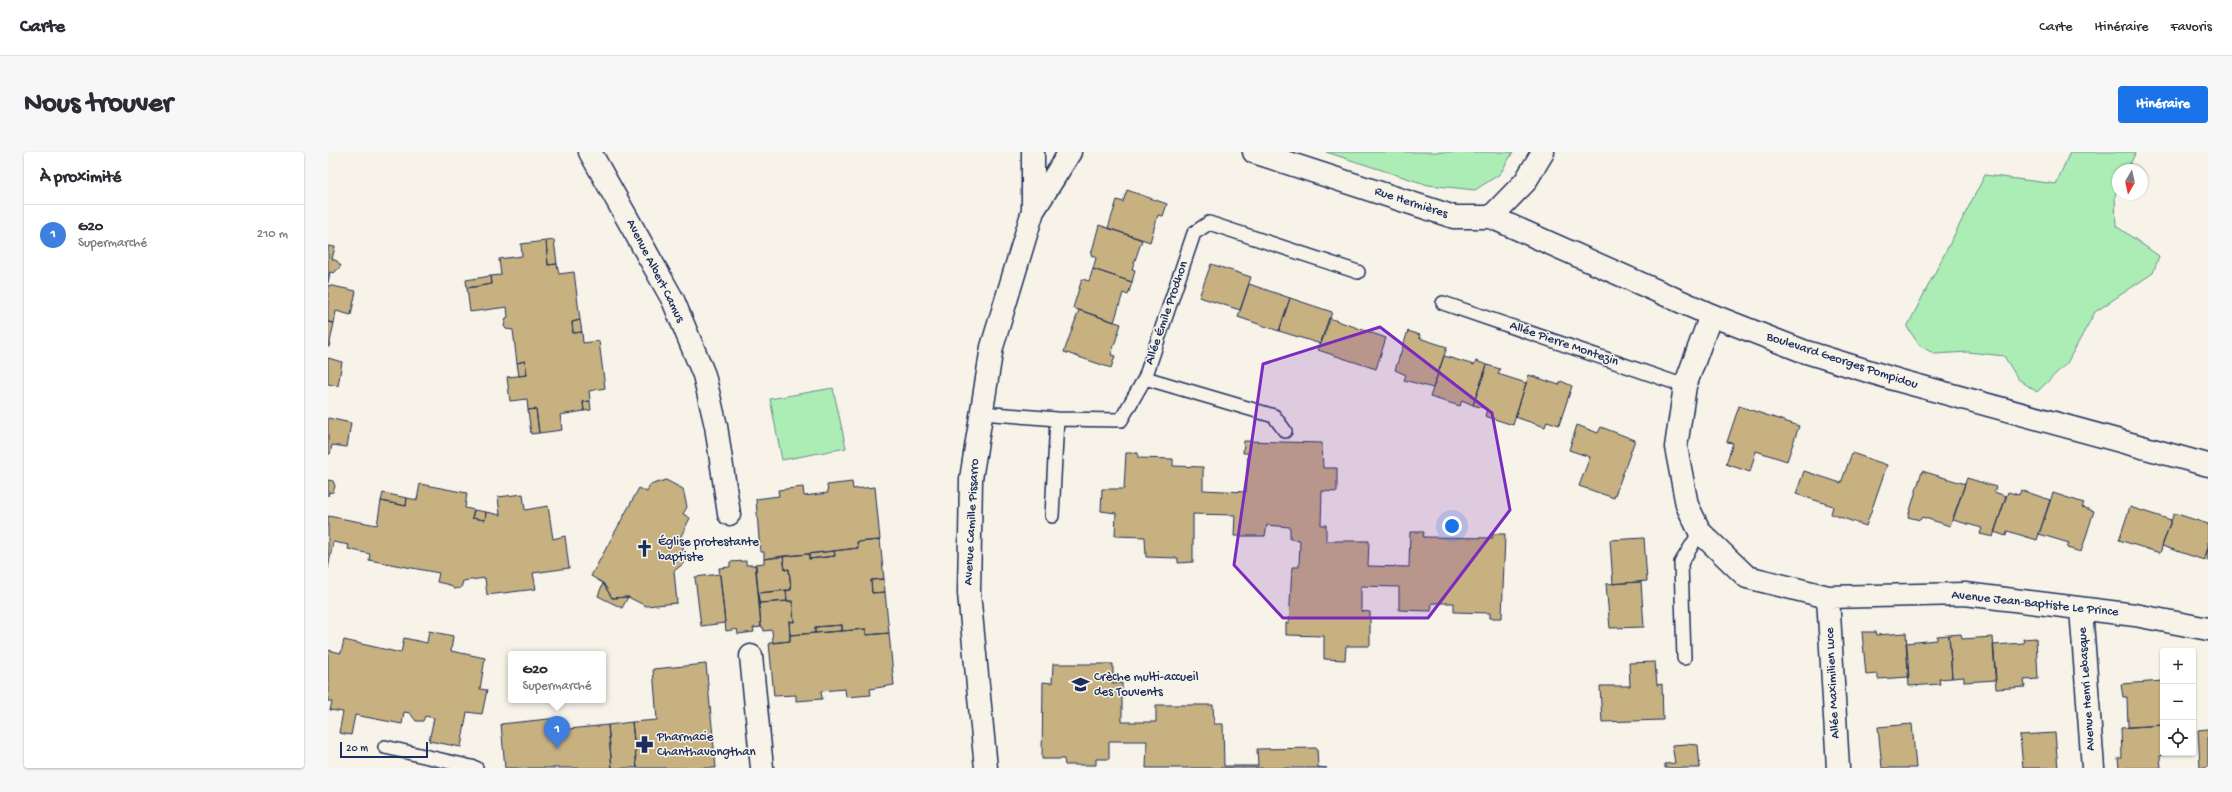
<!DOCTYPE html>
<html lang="fr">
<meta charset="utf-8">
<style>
body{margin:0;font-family:"Gochi Hand",sans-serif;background:#f7f7f7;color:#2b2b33}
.controls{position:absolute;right:12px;bottom:12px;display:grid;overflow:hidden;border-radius:4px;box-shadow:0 1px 3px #0004}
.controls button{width:36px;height:36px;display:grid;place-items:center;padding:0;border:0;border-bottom:1px solid #e1e1e2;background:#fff;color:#2b2b33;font:20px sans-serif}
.compass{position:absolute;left:1784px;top:12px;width:36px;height:36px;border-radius:50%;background:#fff;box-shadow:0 1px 3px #0004;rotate:189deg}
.scale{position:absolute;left:12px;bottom:10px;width:88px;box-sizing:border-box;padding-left:4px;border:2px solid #1b2f5e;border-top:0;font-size:11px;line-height:14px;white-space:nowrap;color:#1b2f5e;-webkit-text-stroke:3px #f7f3e8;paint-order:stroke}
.you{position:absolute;left:1124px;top:374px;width:14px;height:14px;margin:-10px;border:3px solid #fff;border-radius:50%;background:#1a73e8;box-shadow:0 0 0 6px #1a73e833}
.badge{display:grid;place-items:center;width:26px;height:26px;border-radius:50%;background:#1a73e8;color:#fff;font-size:13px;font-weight:700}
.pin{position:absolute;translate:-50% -33px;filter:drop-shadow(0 1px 2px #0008)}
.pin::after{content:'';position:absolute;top:21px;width:14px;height:12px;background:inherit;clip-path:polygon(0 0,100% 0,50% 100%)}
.popup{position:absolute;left:180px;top:499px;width:98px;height:52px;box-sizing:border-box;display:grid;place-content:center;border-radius:4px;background:#fff;filter:drop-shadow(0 1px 3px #0005);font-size:13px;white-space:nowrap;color:#7c7c81}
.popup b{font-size:15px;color:#2b2b33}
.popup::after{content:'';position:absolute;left:50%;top:100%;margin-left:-8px;border:8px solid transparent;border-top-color:#fff}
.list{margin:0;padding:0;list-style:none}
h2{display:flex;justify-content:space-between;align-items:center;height:52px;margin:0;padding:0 16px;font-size:17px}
h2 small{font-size:13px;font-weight:400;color:#7c7c81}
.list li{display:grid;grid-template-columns:26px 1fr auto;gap:12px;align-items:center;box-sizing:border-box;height:60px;padding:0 16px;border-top:1px solid #e1e1e2}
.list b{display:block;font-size:15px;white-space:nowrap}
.list p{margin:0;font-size:13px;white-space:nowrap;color:#7c7c81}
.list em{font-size:13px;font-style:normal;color:#7c7c81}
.icon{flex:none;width:22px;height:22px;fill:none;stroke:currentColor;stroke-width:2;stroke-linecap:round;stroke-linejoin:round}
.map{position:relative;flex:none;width:1880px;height:616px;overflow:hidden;border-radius:4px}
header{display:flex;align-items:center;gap:24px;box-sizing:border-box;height:56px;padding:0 20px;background:#fff;border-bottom:1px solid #e1e1e2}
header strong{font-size:19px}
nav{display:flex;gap:22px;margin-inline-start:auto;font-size:14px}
.intro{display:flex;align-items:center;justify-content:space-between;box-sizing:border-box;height:96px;padding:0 24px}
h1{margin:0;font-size:28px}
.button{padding:10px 18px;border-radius:4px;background:#1a73e8;color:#fff;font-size:14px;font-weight:700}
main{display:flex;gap:24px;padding:0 24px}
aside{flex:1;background:#fff;border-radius:4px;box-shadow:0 1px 3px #0004}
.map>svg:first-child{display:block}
.green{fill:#acecb5;stroke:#648e8a}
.building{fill:#c8b180;stroke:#1b2f5e}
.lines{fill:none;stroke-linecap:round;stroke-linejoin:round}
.lane-casing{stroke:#1b2f5e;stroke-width:16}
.street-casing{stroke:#1b2f5e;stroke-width:25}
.secondary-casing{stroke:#1b2f5e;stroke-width:25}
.lane{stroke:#f7f3e8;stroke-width:13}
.street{stroke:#f7f3e8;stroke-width:22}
.secondary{stroke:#f7f3e8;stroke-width:22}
.marked{fill:#7b2cbf;fill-opacity:0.2;stroke:#7b2cbf;stroke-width:3;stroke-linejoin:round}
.labels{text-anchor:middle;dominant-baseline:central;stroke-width:3;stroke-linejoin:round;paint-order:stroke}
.street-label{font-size:13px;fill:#1b2f5e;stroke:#f7f3e8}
.poi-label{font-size:13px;fill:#1b2f5e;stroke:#f7f3e8;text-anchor:start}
</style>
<header>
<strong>Carte</strong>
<nav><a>Carte</a><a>Itinéraire</a><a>Favoris</a></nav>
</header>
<div class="intro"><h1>Nous trouver</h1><a class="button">Itinéraire</a></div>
<main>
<aside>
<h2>À proximité<small></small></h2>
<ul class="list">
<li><span class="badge" style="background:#3f7fe0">1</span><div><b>G20</b><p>Supermarché</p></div><em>210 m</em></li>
</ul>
</aside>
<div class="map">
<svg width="1880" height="616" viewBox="0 0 1880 616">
<rect width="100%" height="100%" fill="#f7f3e8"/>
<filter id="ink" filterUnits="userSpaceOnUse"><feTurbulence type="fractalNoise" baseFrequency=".025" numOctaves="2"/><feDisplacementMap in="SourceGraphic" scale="8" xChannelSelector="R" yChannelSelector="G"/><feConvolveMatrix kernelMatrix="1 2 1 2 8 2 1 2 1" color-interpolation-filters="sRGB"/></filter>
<g filter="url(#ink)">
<path class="green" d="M998,0H1185L1172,22L1147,38L1100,33Z
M1742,0H1808L1799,18H1790V37L1787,43L1788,74L1831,104L1825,121L1767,160L1739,211L1709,240L1690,227L1676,204L1640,200L1607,202L1592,194L1579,175L1657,23L1728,32Z
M505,236L518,296L454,308L442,247Z"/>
<path class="building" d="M799,38L839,52L835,64L830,63L822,90L780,76L789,48L795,50Z
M771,73L814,88L804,117L807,118L804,130L765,117L768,106L763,103Z
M226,88L229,112L220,113L218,89Z
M218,89L220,113L229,112L231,122L246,120L252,168L244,170L245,181L254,180L255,191L271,189L277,236L261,239L262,249L255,250L256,259L232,263L234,278L211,281L208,257L200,258L199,247L182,249L179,225L199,223L197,209L189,211L185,178L178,177L176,174L178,166L180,165L179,155L142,160L139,136L164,132L163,124L173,123L171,107L194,104L193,92Z
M0,94L7,95L4,107L9,109L13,114L6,121L2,120L0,131Z
M883,112L923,125L912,158L871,145Z
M765,117L804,130L800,143L795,141L786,170L745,156L754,127L761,129Z
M163,124L164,132L139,136L138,128Z
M921,132L962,146L951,179L910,165Z
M0,133L28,139L23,163L8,159L6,171L0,170Z
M962,146L1004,160L993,192L951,179Z
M751,158L793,172L783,203L787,204L783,216L736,200Z
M1001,166L1058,186L1048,217L990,198Z
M252,168L254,180L245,181L244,170Z
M0,170L6,171L1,195H0Z
M1080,179L1092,183L1091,186L1119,195L1105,236L1076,228L1078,223L1067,218Z
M1116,204L1146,213L1148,209L1159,213L1145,253L1134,248L1132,254L1102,245Z
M0,206L14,210L10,234L0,232Z
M197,209L199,223L191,224L189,211Z
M1159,213L1172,217L1170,222L1198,231L1185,273L1157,264L1159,257L1145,253Z
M1201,223L1231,233L1233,229L1244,234L1231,273L1219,269L1217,275L1187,265Z
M262,249L263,258L256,259L255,250Z
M1411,254L1471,274L1459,309L1428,299L1422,320L1398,312L1405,291L1399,290Z
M208,257L211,281L203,282L200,258Z
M0,266L23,271L19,295L4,293L2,302H0Z
M1249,273L1270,281L1273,275L1307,288L1286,346L1251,334L1262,305L1241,298Z
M916,289L994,291L995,316H1009V340L994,339L993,373H998V389H1041L1040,414L1081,415L1082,380H1096L1095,385L1165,386L1164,382H1177L1174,466H1162V461L1126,460V451H1104L1103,459L1071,458V435L1033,434V459L1042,460V494H1018L1017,508L996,507V484L958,483V471H961L964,415H971L972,388L962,387V375L939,373L937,384H906L907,363L865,362V410L850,411V406L818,405L817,385L787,384L788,361L773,359L774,337H796L798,301H810V306L845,307V314L875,315V338L918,340L920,301H915Z
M1524,301L1559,313L1538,374L1503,362L1505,354L1468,342L1476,319L1513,331Z
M1594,319L1637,332L1622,374L1594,365L1592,368L1580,365Z
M1639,326L1668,335L1666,340L1678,344L1665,385L1652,382L1654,376L1625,368Z
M0,328L5,329L7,334L5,340L0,341V344Z
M338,328L355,337L359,355L355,362L362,366L352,386L355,388V412L346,419L349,451L318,454L300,445L284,446L275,431L263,424L311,336L319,340L322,333Z
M524,330L525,337L547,335L552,388L529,390L530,396L436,407V400H432L428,347L451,344L450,338L475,335L476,344L500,341L499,333Z
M92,332L139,341L137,356L146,358L144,366L157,368L158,360L172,363L170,345L195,342L197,358L220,354L225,387L237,384L241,416L205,421L208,437L159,443L157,426L135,429L133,436L126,437L122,433L109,430L111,421L41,408L42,402L20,397L21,393L5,390L0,417V364L49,373L53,349L78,354L79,346L89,348Z
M1693,338L1722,348L1709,388L1679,379L1678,384L1666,380L1680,340L1691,343Z
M55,341L79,346L78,354L53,349Z
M1725,341L1756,351L1754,355L1766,359L1753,400L1739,396L1741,391L1711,382Z
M1802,355L1843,368L1832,401L1791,388Z
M146,358L158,360L157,368L144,366Z
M1846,361L1880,372V396L1876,408L1834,394Z
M1316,386L1319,429L1285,432L1282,388Z
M552,388L556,427L543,428L544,441L557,440L561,481L538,483V477L514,479V473L487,475V481L462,483L461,469L466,470L464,449H459L458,438H463L461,417L457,418L455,404L481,402V407L507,404L506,399L530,396L529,390Z
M1880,396V409L1876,408Z
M506,399L507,404L481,407V402Z
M455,404L457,418L461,417L463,438L430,441L427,412L436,411V407Z
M418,409V413H428L433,475L425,476L426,480L410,482L409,477L398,479L391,416L402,415V410Z
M392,422L397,471L373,474L367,425Z
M556,427L557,440L544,441L543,428Z
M1313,430L1316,475L1282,476L1278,432Z
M275,431L284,446L300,445L294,456L270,444Z
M458,438L459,449L431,451L430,441Z
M464,449L466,470L461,469L462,489L445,491L444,478L436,479L435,475H433L431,451Z
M514,473V479L487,481V475Z
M538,477V483L561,481L566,533L542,537L543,543L518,545L517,537L493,539L494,547L468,549V543L446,544L441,491L462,489V483Z
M101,479L125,484L123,499L157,506L152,537L159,538L154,562L139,560L133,595L101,589L106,566L97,564L95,569H88L82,561L76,560L74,572L27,563L23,583L11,581L15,560L2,558L4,550L0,549V498L13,501L16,488L73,501L76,486L99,491Z
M1534,480H1547L1548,483L1578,481L1581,525L1550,527V522L1538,523Z
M1633,482L1634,487L1665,485L1668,528L1636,530V525L1624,526L1621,483Z
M1621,483L1624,526L1611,527L1612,532L1581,534L1578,491L1609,488V484Z
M1708,486L1710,527L1696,528L1697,535L1668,537L1665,493L1696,491L1695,487Z
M1327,510L1329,533L1334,532L1335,568L1274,570L1272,534H1302L1301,511Z
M378,512L388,616H309L304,570L329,568L325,517Z
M725,512H785V532L794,531V570H828V553H885L886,572H895L896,614H930L929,597L989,596L990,615L999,616H818L819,589H781V607H768V613H737L736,607H714L715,530L724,531Z
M1835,529V573L1800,575L1799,545H1795L1793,532Z
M230,566L231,578L280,573L284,616H177L173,572Z
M304,570L309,616H284L280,573Z
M1584,572L1588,616H1554L1550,575Z
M1835,573V601L1837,603L1832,604L1833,616H1791L1790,606H1794L1793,576Z
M1880,577V616H1872L1870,578Z
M1727,581L1730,616H1695L1692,583Z
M1359,592L1370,593L1372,616H1337V612L1347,611L1344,593Z"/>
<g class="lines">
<defs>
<path id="lane" d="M1115,151L1357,234
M817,226L946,264L957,279
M653,261L729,267L793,268L817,226L866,81L881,71L1030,120
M724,364L729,267
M1356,506L1353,411L1372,380
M57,595L148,616"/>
<path id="street" d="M262,0L345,148L376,223L388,274L401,362
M1383,163L1357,234L1348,295L1359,353L1372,380L1419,425L1500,445L1637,442L1807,463L1880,477
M1500,445L1510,616
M1753,457L1765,616
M423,504L434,616"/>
<path id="secondary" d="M705,0V59
M926,0L1126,65H1163L1197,30L1215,0
M1163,65L1383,163L1475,199L1569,228L1880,313
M658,616L641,441L643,327L664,195L705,59L742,0"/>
</defs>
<use href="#lane" class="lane-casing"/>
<use href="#street" class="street-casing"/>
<use href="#secondary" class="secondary-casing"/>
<use href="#lane" class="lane"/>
<use href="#street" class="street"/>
<use href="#secondary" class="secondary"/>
</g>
</g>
<path class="marked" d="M1052,175L1164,261L1182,358L1100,466H955L906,413L935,212Z"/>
<defs>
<symbol id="church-bare" viewBox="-9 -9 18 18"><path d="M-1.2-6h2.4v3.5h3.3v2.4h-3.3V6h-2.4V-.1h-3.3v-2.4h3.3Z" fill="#1b2f5e" stroke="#f7f3e8" stroke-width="2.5" paint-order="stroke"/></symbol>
<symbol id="school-bare" viewBox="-9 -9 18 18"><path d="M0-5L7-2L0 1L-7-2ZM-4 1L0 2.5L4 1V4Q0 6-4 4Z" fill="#1b2f5e" stroke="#f7f3e8" stroke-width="2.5" paint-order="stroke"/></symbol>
<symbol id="pharmacy-bare" viewBox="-9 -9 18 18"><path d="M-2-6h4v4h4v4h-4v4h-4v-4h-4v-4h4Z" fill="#1b2f5e" stroke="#f7f3e8" stroke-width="2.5" paint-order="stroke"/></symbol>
</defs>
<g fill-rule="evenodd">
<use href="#church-bare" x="304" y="384" width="25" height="25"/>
<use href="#school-bare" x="740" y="520" width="25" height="25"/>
<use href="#pharmacy-bare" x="304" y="580" width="25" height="25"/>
</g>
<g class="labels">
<g class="street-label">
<text transform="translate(1083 51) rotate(18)">Rue Hermières</text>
<text transform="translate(327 119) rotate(63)">Avenue Albert Camus</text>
<text transform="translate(839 161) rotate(-71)">Allée Émile Prodhon</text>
<text transform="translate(1236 192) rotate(19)">Allée Pierre Montezin</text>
<text transform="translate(1514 209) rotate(18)">Boulevard Georges Pompidou</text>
<text transform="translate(644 370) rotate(-87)">Avenue Camille Pissarro</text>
<text transform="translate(1707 452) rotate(6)">Avenue Jean-Baptiste Le Prince</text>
<text transform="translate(1505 531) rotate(-93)">Allée Maximilien Luce</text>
<text transform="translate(1759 537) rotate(-94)">Avenue Henri Lebasque</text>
</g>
<g class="poi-label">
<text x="330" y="390">Église protestante<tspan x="330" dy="15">baptiste</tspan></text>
<text x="766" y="525">Crèche multi-accueil<tspan x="766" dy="15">des Touvents</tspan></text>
<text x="329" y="585">Pharmacie<tspan x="329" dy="15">Chanthavongthan</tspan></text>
</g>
</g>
</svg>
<div class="controls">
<button>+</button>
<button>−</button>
<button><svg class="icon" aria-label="locate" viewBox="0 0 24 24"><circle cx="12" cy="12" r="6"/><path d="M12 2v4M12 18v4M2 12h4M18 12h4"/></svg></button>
</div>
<svg class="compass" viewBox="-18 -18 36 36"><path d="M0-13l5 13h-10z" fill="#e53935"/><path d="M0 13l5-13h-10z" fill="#7c7c81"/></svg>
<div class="scale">20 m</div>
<div class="you"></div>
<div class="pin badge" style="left:229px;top:597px;background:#3f7fe0">1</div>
<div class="popup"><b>G20</b>Supermarché</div>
</div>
</main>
